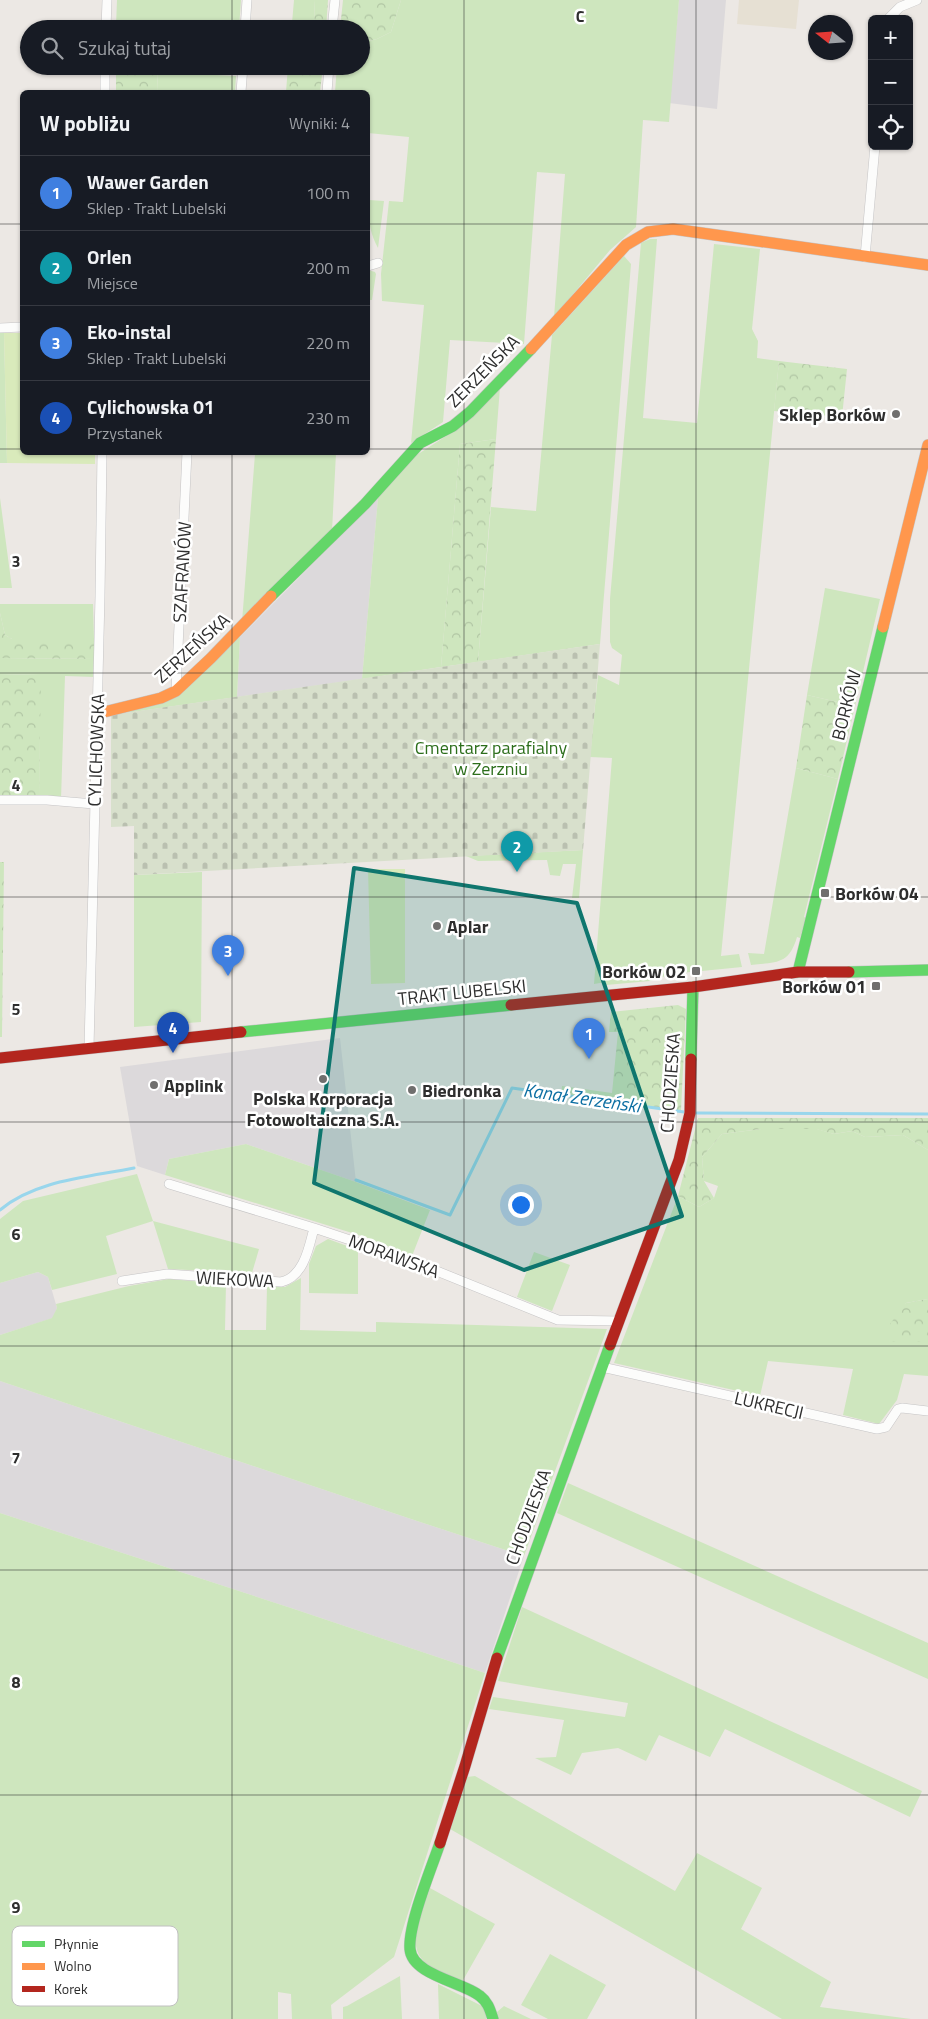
<!DOCTYPE html>
<html lang="pl">
<meta charset="utf-8">
<style>
body{margin:0;font-family:"Titillium Web",sans-serif;background:#242831;color:#f1f3f6}
.controls{position:absolute;right:15px;top:15px;display:grid;overflow:hidden;border-radius:8px;box-shadow:0 1px 4px #0004}
.controls button{width:45px;height:45px;display:grid;place-items:center;padding:0;border:0;border-bottom:1px solid #363941;background:#171b24;color:#f1f3f6;font:25px sans-serif}
.compass{position:absolute;left:808px;top:15px;width:45px;height:45px;border-radius:50%;background:#171b24;box-shadow:0 1px 4px #0004;rotate:287deg}
.you{position:absolute;left:520px;top:1204px;width:18px;height:18px;margin:-12px;border:4px solid #fff;border-radius:50%;background:#1a73e8;box-shadow:0 0 0 8px #1a73e833}
.badge{display:grid;place-items:center;width:32px;height:32px;border-radius:50%;background:#7c3aed;color:#fff;font-size:16px;font-weight:700}
.pin{position:absolute;translate:-50% -41px;filter:drop-shadow(0 1px 2px #0008)}
.pin::after{content:'';position:absolute;top:26px;width:18px;height:15px;background:inherit;clip-path:polygon(0 0,100% 0,50% 100%)}
.list{margin:0;padding:0;list-style:none}
h2{display:flex;justify-content:space-between;align-items:center;height:65px;margin:0;padding:0 20px;font-size:21px}
h2 small{font-size:16px;font-weight:400;color:#9ea1a6}
.list li{display:grid;grid-template-columns:32px 1fr auto;gap:15px;align-items:center;box-sizing:border-box;height:75px;padding:0 20px;border-top:1px solid #363941}
.list b{display:block;font-size:19px;white-space:nowrap}
.list p{margin:0;font-size:16px;white-space:nowrap;color:#9ea1a6}
.list em{font-size:16px;font-style:normal;color:#9ea1a6}
.icon{flex:none;width:28px;height:28px;fill:none;stroke:currentColor;stroke-width:2;stroke-linecap:round;stroke-linejoin:round}
.map{position:relative;flex:none;width:928px;height:2019px;overflow:hidden}
.search{position:absolute;background:#171b24;box-shadow:0 1px 4px #0004;left:20px;top:20px;width:350px;height:55px;display:flex;align-items:center;gap:12px;box-sizing:border-box;padding:0 18px;border-radius:28px;color:#9ea1a6;font-size:19px}
.panel{position:absolute;background:#171b24;box-shadow:0 1px 4px #0004;left:20px;top:90px;width:350px;height:365px;border-radius:8px}
.map>svg:first-child{display:block}
.industrial{fill:#dcd9db}
.education{fill:#e6e0d3}
.grass{fill:#cee6be}
.forest{fill:url(#forest-crowns)}
.cemetery{fill:url(#cemetery-stones)}
.pitch{fill:#d9eabb}
.lines{fill:none;stroke-linecap:round;stroke-linejoin:round}
.stream{stroke:#99d6ec;stroke-width:3}
.street-casing{stroke:#c5c4c5;stroke-width:10}
.fast-casing{stroke:#c5c4c5;stroke-width:12}
.slow-casing{stroke:#c5c4c5;stroke-width:12}
.jam-casing{stroke:#c5c4c5;stroke-width:12}
.street{stroke:#fcfcfb;stroke-width:9}
.fast{stroke:#63d668;stroke-width:11}
.slow{stroke:#ff974d;stroke-width:11}
.jam{stroke:#b3261e;stroke-width:11}
.marked{fill:#0f766e;fill-opacity:0.2;stroke:#0f766e;stroke-width:4;stroke-linejoin:round}
.grid{fill:none;stroke:#2e2e2e;stroke-width:1;stroke-opacity:0.55}
.poi-dot{fill:#706f6e;stroke:#fff;stroke-width:2}
.labels{text-anchor:middle;dominant-baseline:central;stroke-width:5;stroke-linejoin:round;paint-order:stroke}
.street-label{font-size:18px;fill:#2e2e2e;stroke:#fff}
.poi-label{font-size:18px;font-weight:bold;fill:#2e2e2e;stroke:#fff;text-anchor:start}
.park-label{font-size:18px;fill:#2c6e1b;stroke:#fff}
.water-label{font-size:19px;font-style:italic;fill:#0d6fa3;stroke:#fff}
.key{fill:#fff;stroke:#c0c0c0;stroke-width:1}
.key-label{font-size:14px;fill:#2e2e2e}
.grid-label{font-size:16px;text-anchor:middle;font-weight:bold;fill:#2e2e2e;stroke:#fff;stroke-width:5;stroke-linejoin:round;paint-order:stroke}
</style>
<div class="map">
<svg width="928" height="2019" viewBox="0 0 928 2019">
<defs>
<pattern id="forest-crowns" width="20" height="18" patternUnits="userSpaceOnUse" patternTransform="scale(1.25)"><rect width="20" height="18" fill="#cee6be"/><path d="M2 6a3 3 0 1 1 6 0M12 15a3 3 0 1 1 6 0" fill="none" stroke="#b1c6a4"/></pattern>
<pattern id="cemetery-stones" width="16" height="16" patternUnits="userSpaceOnUse" patternTransform="scale(1.25)"><rect width="16" height="16" fill="#d8e0cc"/><path d="M2 7V4a2 2 0 0 1 4 0v3zM10 15v-3a2 2 0 0 1 4 0v3z" fill="#bac0b0"/></pattern>
</defs>
<rect width="100%" height="100%" fill="#ece8e4"/>
<path class="industrial" d="M679,0H726L717,109L669,103Z
M378,498L362,679L237,697L240,637Z
M340,1038L356,1182L246,1144L169,1159L165,1175L137,1166L120,1067Z
M38,1272L48,1277L57,1308L53,1318L0,1335V1283Z
M0,1381L414,1520L524,1556L485,1673L291,1608L0,1513Z"/>
<path class="education" d="M739,0H799L796,29L737,24Z"/>
<path class="grass" d="M117,0H241L239,29H159V26H116Z
M294,0H315L314,21L292,23Z
M401,0H679L669,122L643,120L636,227L610,250L554,317L565,174L537,172L524,344L450,340L443,422L411,443L424,305L382,301L381,274L389,201L403,202L409,137L368,133V92H335L337,66H361V43L377,39L391,32Z
M158,66H196V74L236,76L235,92H157Z
M369,200L384,201L378,248C369,231 368,218 369,200Z
M650,239H657L643,418L697,423L714,244L760,249L752,329L758,341L757,358L779,361L721,956L739,954L742,967L702,971L701,968L691,969L690,972L669,975L650,981L606,985V982L594,984L612,758L590,757L598,675L619,685L622,655L612,648L610,642V599L641,243Z
M624,256L631,264L600,644L478,662L491,507L536,511L552,335Z
M368,270L375,272L376,274L372,300H368Z
M0,333H4L7,463H0Z
M500,387L496,439L460,444L441,667L362,679L378,498L412,458L457,429Z
M289,452L336,453L332,531L242,622L255,454H289Z
M0,498L12,588H0Z
M825,588L880,599L855,706L807,695Z
M0,604H93L94,639H12L5,635L0,613Z
M240,637L237,697L126,713L151,704Z
M0,658L94,659V677L65,676L61,799L39,798L40,675L0,674Z
M796,768L838,779L804,917L806,918L800,938L797,937C789,965 776,962 751,965L748,953L764,954Z
M583,850L579,898H572L576,864H563L560,876L550,875L547,860L478,861L466,856Z
M202,872L201,1022L134,1027V875Z
M761,1129H817L834,1134L852,1131L865,1137L903,1135L928,1150V1299L906,1303L889,1342H928V1376L904,1374L897,1400L879,1424L843,1415L853,1369L768,1361L760,1396L614,1363L678,1196L699,1207L714,1198L718,1186L704,1181L702,1157L722,1134Z
M246,1144L356,1182L430,1210L412,1256L365,1237L165,1175L169,1159Z
M137,1174L153,1221L259,1249L252,1273L168,1269L153,1221L106,1236L117,1274L52,1290L48,1277L38,1272L0,1283V1219L23,1201Z
M328,1239L358,1250V1294L309,1293V1264L316,1246Z
M534,1252L570,1265L552,1311L517,1297Z
M301,1278L300,1330L376,1332V1322L607,1329L524,1556L414,1520L0,1381V1335L52,1318L57,1308L56,1304L129,1286L169,1279L226,1284L225,1330H266L267,1286L285,1287Z
M568,1483L928,1643V1679L557,1513Z
M0,1513L291,1608L485,1673L394,1957L331,2005L332,2019H292L291,1994L278,1992V2019H0Z
M522,1607L922,1791L910,1817L725,1729L710,1757L659,1735L646,1761L618,1748L582,1753L571,1775L535,1758L556,1757L564,1720L489,1709L493,1697L625,1717L628,1703L498,1681Z
M475,1776L675,1891L697,1853L762,1888L741,1929L831,1982L820,2007L911,2019H782L450,1829L467,1777Z
M430,1888L495,1924L462,1982C451,1977 437,1971 427,1964C403,1946 423,1910 430,1888Z
M550,1954L606,1985L587,2019H548L521,2005Z
M400,1976L402,2019H343V2007L347,2006Z
M438,1984L482,2006L486,2012V2019H439Z
M504,2006L531,2019H498L497,2012Z"/>
<path class="forest" d="M315,0H328L326,29H292V23L314,21Z
M343,0H401L391,32L377,39L361,43V29H340Z
M116,66H158L157,92H116Z
M288,66H323L320,92H286Z
M779,361L847,369L842,417L774,411Z
M496,439L478,662L441,667L460,444Z
M0,613L5,635L12,639H94V659L0,658Z
M0,674L41,675L39,798L0,797Z
M807,695L855,706L838,779L796,768Z
M0,862H4L2,1037H0Z
M678,1005L686,1009L681,1110L674,1111L561,1096L562,1086L612,1093L618,1032H609L611,1012Z
M698,1118H928V1150L903,1135L865,1137L852,1131L834,1134L816,1129H761L722,1134L702,1157L704,1181L714,1198L699,1207L678,1196Z
M928,1299V1342H889L890,1324L906,1303Z"/>
<path class="cemetery" d="M600,644L583,850L134,875V826L111,827V715Z"/>
<path class="pitch" d="M4,333H22V452L95,453V464L7,463Z
M368,869H405V983L371,984Z"/>
<g class="lines">
<path class="stream" d="M697,1113L928,1114
M356,1180L450,1215L512,1088L684,1112
M0,1210C35,1180 90,1177 134,1168"/>
<defs>
<path id="street" d="M888,19L900,7L917,0
M106,29L107,0
M245,29L247,0
M332,29L335,0
M105,92V66
M241,92L243,66
M327,92L329,66
M865,257L875,146
M368,266L378,263
M0,328L22,327
M176,691L187,452
M0,800H47L94,804
M89,1048L100,596L102,452
M169,1184L314,1228L407,1259L558,1320L619,1321
M122,1281L167,1274L281,1282C304,1277 309,1247 314,1228
M602,1367L877,1429L886,1427L898,1409L902,1408L928,1411"/>
<path id="fast" d="M271,596L365,504L420,443L453,426L470,412L531,349
M798,972L883,627
M849,972L928,970
M241,1032L511,1005
M691,1059L693,987
M497,1658L610,1345
M440,1843C431,1869 408,1925 410,1949C412,1975 463,1982 480,1996C488,2002 490,2010 493,2019"/>
<path id="slow" d="M531,349L626,245L648,232L673,229L928,265
M883,627L928,445
M96,714L161,698L176,691L211,658L271,596"/>
<path id="jam" d="M511,1005L693,987L798,972H849
M0,1058L241,1032
M610,1345L679,1160L690,1113L691,1059
M440,1843L465,1766L497,1658"/>
</defs>
<use href="#street" class="street-casing"/>
<use href="#fast" class="fast-casing"/>
<use href="#slow" class="slow-casing"/>
<use href="#jam" class="jam-casing"/>
<use href="#street" class="street"/>
<use href="#fast" class="fast"/>
<use href="#slow" class="slow"/>
<use href="#jam" class="jam"/>
</g>
<path class="marked" d="M354,868L577,903L682,1216L524,1270L314,1183Z"/>
<path class="grid" d="M232,0V29M464,0V2019M696,0V2019M232,66V92M0,224H22M368,224H928M0,449H22M368,449H928M232,452V2019M0,673H928M0,897H928M0,1122H928M0,1346H928M0,1570H928M0,1795H928"/>
<g class="poi-dot">
<circle cx="896" cy="414" r="5"/>
<rect x="820" y="888" width="10" height="10" rx="2.5"/>
<circle cx="437" cy="926" r="5"/>
<rect x="691" y="966" width="10" height="10" rx="2.5"/>
<rect x="871" y="981" width="10" height="10" rx="2.5"/>
<circle cx="323" cy="1079" r="5"/>
<circle cx="154" cy="1085" r="5"/>
<circle cx="412" cy="1090" r="5"/>
</g>
<g class="labels">
<g class="street-label">
<text transform="translate(483 371) rotate(-45)">ZERZEŃSKA</text>
<text transform="translate(182 572) rotate(-87)">SZAFRANÓW</text>
<text transform="translate(192 648) rotate(-42)">ZERZEŃSKA</text>
<text transform="translate(846 705) rotate(-76)">BORKÓW</text>
<text transform="translate(96 750) rotate(-88)">CYLICHOWSKA</text>
<text transform="translate(462 992) rotate(-6)">TRAKT LUBELSKI</text>
<text transform="translate(670 1083) rotate(-86)">CHODZIESKA</text>
<text transform="translate(394 1256) rotate(20)">MORAWSKA</text>
<text transform="translate(235 1279) rotate(3)">WIEKOWA</text>
<text transform="translate(769 1405) rotate(13)">LUKRECJI</text>
<text transform="translate(528 1517) rotate(-70)">CHODZIESKA</text>
</g>
<g class="poi-label">
<text x="886" y="414" text-anchor="end">Sklep Borków</text>
<text x="835" y="893">Borków 04</text>
<text x="447" y="926">Aplar</text>
<text x="686" y="971" text-anchor="end">Borków 02</text>
<text x="866" y="986" text-anchor="end">Borków 01</text>
<text x="164" y="1085">Applink</text>
<text x="422" y="1090">Biedronka</text>
<text x="323" y="1098" text-anchor="middle">Polska Korporacja<tspan x="323" dy="21">Fotowoltaiczna S.A.</tspan></text>
</g>
<g class="park-label">
<text x="491" y="747">Cmentarz parafialny<tspan x="491" dy="21">w Zerzniu</tspan></text>
</g>
<g class="water-label">
<text transform="translate(582 1097) rotate(8)">Kanał Zerzeński</text>
</g>
</g>
<rect x="12" y="1926" width="166" height="80" rx="8" class="key"/>
<rect x="22" y="1941" width="23" height="6" fill="#63d668"/>
<rect x="22" y="1963" width="23" height="7" fill="#ff974d"/>
<rect x="22" y="1986" width="23" height="6" fill="#b3261e"/>
<g class="key-label">
<text x="54" y="1949">Płynnie</text>
<text x="54" y="1971">Wolno</text>
<text x="54" y="1994">Korek</text>
</g>
<g class="grid-label">
<text x="580" y="22">C</text>
<text x="16" y="567">3</text>
<text x="16" y="791">4</text>
<text x="16" y="1015">5</text>
<text x="16" y="1240">6</text>
<text x="16" y="1464">7</text>
<text x="16" y="1688">8</text>
<text x="16" y="1913">9</text>
</g>
</svg>
<div class="controls">
<button>+</button>
<button>−</button>
<button><svg class="icon" aria-label="locate" viewBox="0 0 24 24"><circle cx="12" cy="12" r="6"/><path d="M12 2v4M12 18v4M2 12h4M18 12h4"/></svg></button>
</div>
<svg class="compass" viewBox="-18 -18 36 36"><path d="M0-13l5 13h-10z" fill="#e53935"/><path d="M0 13l5-13h-10z" fill="#9ea1a6"/></svg>
<div class="you"></div>
<div class="pin badge" style="left:589px;top:1059px;background:#3f7fe0">1</div>
<div class="pin badge" style="left:517px;top:872px;background:#0f9aa8">2</div>
<div class="pin badge" style="left:228px;top:976px;background:#3f7fe0">3</div>
<div class="pin badge" style="left:173px;top:1053px;background:#1a4fb4">4</div>
<div class="search"><svg class="icon" aria-label="search" viewBox="0 0 24 24"><circle cx="10" cy="10" r="6"/><path d="M15 15l6 6"/></svg>Szukaj tutaj</div>
<section class="panel">
<h2>W pobliżu<small>Wyniki: 4</small></h2>
<ul class="list">
<li><span class="badge" style="background:#3f7fe0">1</span><div><b>Wawer Garden</b><p>Sklep · Trakt Lubelski</p></div><em>100 m</em></li>
<li><span class="badge" style="background:#0f9aa8">2</span><div><b>Orlen</b><p>Miejsce</p></div><em>200 m</em></li>
<li><span class="badge" style="background:#3f7fe0">3</span><div><b>Eko-instal</b><p>Sklep · Trakt Lubelski</p></div><em>220 m</em></li>
<li><span class="badge" style="background:#1a4fb4">4</span><div><b>Cylichowska 01</b><p>Przystanek</p></div><em>230 m</em></li>
</ul>
</section>
</div>
